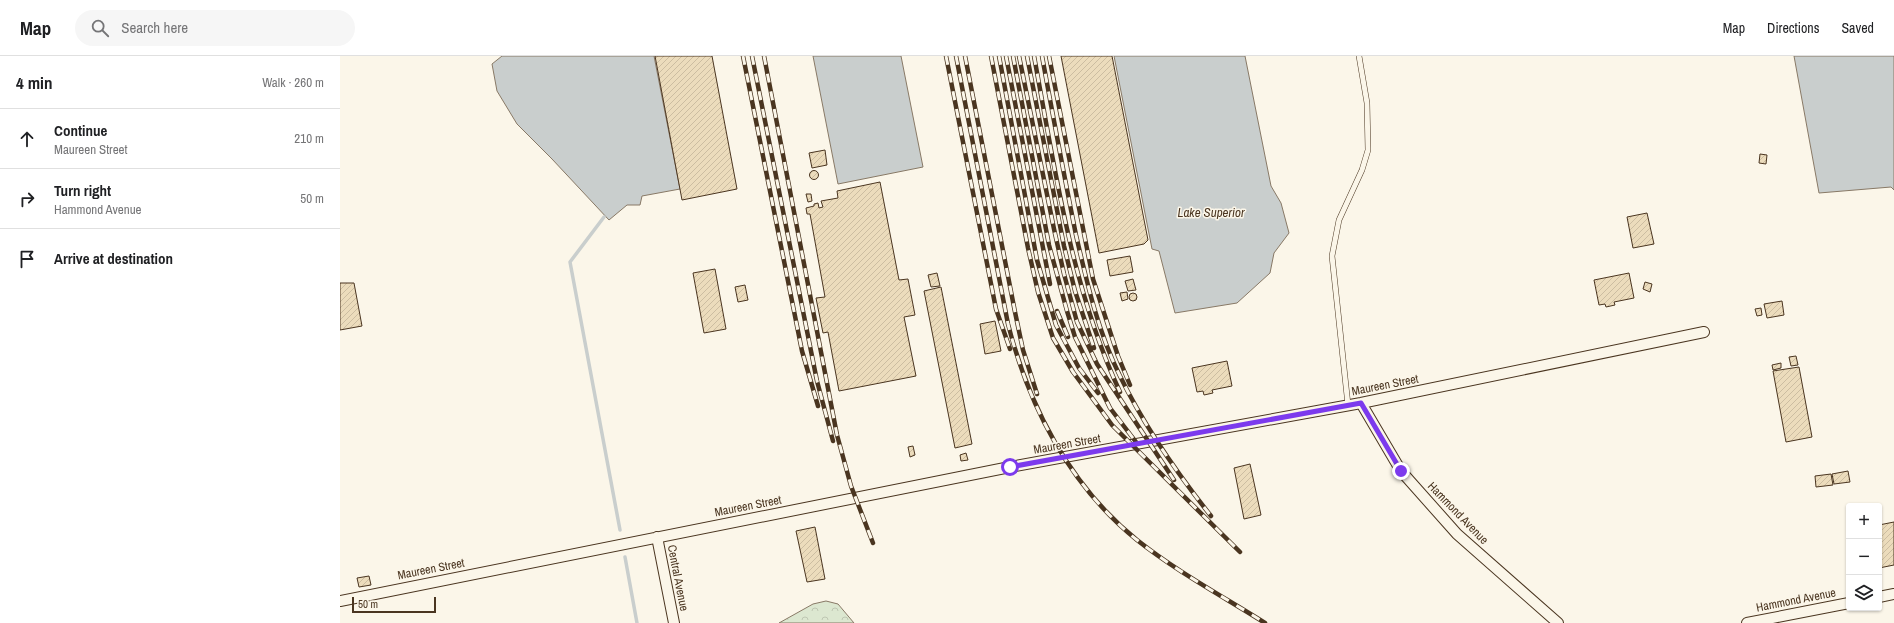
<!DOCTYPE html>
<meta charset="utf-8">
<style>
body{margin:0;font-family:"Archivo Narrow",sans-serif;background:#f6f6f6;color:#202124}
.controls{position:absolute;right:12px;bottom:12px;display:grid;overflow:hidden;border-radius:4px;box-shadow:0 1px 3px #0004}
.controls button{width:36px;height:36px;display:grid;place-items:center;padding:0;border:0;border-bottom:1px solid #e0e0e0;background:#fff;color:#202124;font:20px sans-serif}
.scale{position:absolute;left:12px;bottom:10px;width:84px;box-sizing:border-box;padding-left:4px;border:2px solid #4a3520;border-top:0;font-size:11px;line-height:14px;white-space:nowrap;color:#4a3520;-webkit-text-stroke:3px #fbf6e9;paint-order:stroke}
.stop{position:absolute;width:12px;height:12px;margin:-9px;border:3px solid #7c3aed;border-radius:50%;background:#fff}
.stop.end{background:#7c3aed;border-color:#fff;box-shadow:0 1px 4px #0008}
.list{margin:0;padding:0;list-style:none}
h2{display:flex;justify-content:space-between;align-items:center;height:52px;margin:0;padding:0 16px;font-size:17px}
h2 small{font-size:13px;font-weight:400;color:#757577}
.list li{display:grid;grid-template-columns:26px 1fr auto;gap:12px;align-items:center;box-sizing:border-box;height:60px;padding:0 16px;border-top:1px solid #e0e0e0}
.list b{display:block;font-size:15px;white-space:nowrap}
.list p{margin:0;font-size:13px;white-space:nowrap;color:#757577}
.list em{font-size:13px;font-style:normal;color:#757577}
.icon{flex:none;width:22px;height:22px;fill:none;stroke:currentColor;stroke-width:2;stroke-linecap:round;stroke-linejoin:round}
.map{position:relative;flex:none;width:1554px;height:567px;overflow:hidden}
header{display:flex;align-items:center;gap:24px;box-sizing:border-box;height:56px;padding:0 20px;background:#fff;border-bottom:1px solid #e0e0e0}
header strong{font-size:19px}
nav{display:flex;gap:22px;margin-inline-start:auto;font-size:14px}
.search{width:280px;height:36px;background:#f6f6f6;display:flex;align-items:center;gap:10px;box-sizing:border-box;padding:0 14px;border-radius:22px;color:#757577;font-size:15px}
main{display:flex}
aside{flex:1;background:#fff}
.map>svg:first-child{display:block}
.forest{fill:url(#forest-crowns);stroke:#887966}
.water{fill:#c9cecd;stroke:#887966}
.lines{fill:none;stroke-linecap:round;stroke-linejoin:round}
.stream{stroke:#c9cecd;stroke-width:3.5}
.building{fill:url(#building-hatch);stroke:#4a3520}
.lane-casing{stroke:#4a3520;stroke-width:6}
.street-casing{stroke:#4a3520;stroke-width:12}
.lane{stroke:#fbf6e9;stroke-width:5}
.street{stroke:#fbf6e9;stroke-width:10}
.rail-casing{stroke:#4a3520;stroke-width:4.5}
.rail{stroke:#fbf6e9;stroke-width:3;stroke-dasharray:9;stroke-linecap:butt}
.route{stroke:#7c3aed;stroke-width:5}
.labels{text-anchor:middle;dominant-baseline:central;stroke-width:3;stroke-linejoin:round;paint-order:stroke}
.street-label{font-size:12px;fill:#4a3520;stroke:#fbf6e9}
.water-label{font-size:13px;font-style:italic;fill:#4a3520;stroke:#fbf6e9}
</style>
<header>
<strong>Map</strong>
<div class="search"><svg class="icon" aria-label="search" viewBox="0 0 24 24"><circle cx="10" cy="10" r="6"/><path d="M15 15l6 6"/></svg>Search here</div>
<nav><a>Map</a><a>Directions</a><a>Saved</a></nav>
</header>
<main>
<aside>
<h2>4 min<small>Walk · 260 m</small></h2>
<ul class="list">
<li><svg class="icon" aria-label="ahead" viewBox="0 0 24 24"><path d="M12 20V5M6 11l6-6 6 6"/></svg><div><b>Continue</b><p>Maureen Street</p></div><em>210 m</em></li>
<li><svg class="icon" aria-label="right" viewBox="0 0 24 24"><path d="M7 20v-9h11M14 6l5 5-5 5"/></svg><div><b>Turn right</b><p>Hammond Avenue</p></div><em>50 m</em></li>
<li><svg class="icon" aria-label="arrive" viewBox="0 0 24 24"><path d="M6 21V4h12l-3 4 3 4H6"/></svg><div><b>Arrive at destination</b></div></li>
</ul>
</aside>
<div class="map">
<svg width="1554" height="567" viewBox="0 0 1554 567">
<defs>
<pattern id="forest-crowns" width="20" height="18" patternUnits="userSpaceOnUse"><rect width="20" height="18" fill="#dce7d0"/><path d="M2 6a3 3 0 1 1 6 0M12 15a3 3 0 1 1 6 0" fill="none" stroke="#bec7b2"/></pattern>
<pattern id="building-hatch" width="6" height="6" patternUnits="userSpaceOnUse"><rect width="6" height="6" fill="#ecdcbc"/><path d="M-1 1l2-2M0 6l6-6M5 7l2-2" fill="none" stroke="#ccbda1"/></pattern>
</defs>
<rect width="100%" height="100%" fill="#fbf6e9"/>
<path class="forest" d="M486,545L498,548L514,567H439L473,548Z"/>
<path class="water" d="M162,0H314L340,133L302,140L300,149H287L269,164L212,103L177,68L157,35L152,8Z
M473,0H561L583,111L498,128Z
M774,0H905L931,130L941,147L949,177L934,197L930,217L897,247L835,257L819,195L812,193Z
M1454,0H1554V134L1551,131L1479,137Z"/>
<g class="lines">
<path class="stream" d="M264,161L230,206L280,474
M285,501L297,567"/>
</g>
<path class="building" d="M315,0H372L397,133L342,144Z
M721,0H772L808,184L804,188L759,197Z
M485,94L487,109L472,112L469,97Z
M1420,98L1427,99L1426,108L1419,107Z
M469.5 119a4.5 4.5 0 1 1 9 0a4.5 4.5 0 1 1-9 0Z
M540,126L559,224L568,223L575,259L564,261L576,320L499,335L488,276L483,277L476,242L485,241L470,158H467L466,152L474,150V148L478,147L479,152L483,151L481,145L498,142L497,135Z
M466,138H471L472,145L468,146Z
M1307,157L1314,188L1293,192L1287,161Z
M790,200L793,216L770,220L767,204Z
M375,213L386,273L364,277L353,217Z
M597,217L600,230L591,231L588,219Z
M1289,217L1294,242L1274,246L1275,249L1266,251L1265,248L1259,249L1254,224Z
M793,223L796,234L788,235L785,225Z
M1305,226L1312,228L1310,236L1303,233Z
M0,227H14L22,270L0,274Z
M405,229L408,244L398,246L395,231Z
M601,231L632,388L615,392L584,235Z
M787,236L788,243L782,245L780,237Z
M789 241a4 4 0 1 1 8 0a4 4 0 1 1-8 0Z
M1442,245L1444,259L1427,262L1424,248Z
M1421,252L1422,259L1417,260L1415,253Z
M655,265L661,295L645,298L640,268Z
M1456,300L1458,309L1451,310L1449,301Z
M887,305L892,330L872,334L873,337L864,339L863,335L857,336L852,312Z
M1441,307V312L1433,314L1432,309Z
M1459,311L1472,381L1446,386L1433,315Z
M573,390L575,399L570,401L568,391Z
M626,397L628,404L621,405L620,399Z
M910,408L921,459L904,463L894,412Z
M1508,415L1510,426L1494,428L1492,418Z
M1491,418L1493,429L1476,431L1475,420Z
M1554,466V509L1539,512V469Z
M475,471L485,523L467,526L456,475Z
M29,520L31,529L19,531L17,522Z"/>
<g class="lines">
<defs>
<path id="lane" d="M1008,349L992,200L999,164L1022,114L1028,94L1027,47L1019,0"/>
<path id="street" d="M1021,347L1061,415L1117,478L1218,567
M317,481L334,567
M1539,541L1554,538
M0,545L670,411L1021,347L1364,276
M1407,567L1509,547"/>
</defs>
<use href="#lane" class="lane-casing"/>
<use href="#street" class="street-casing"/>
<use href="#lane" class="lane"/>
<use href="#street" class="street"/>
<defs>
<path id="rail" d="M403,0L462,295L478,350
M412,0L477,325L493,385
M424,0L497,379L511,430L533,487
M606,0L656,253L670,293
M616,0L668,268C689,351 730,430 797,484C836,515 882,540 925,567
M625,0L675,256L683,294L697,338
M651,0L688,192L698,236L713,282L733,316L772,369L900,496
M659,0L697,204L716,269L739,312L758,337
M666,0L710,228
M673,0L709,189L727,255L735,281L770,352L796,386
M679,0L714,173L724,218L737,266L757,308L834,424
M687,0L724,190L735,235L754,292
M694,0C715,113 731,231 780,336
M702,0C713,60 724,119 736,179C747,227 758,276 780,320C804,370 837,417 871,460
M709,0L753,223L778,300L790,329
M717,255L728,281"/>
</defs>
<use href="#rail" class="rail-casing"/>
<use href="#rail" class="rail"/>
</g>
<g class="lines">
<path class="route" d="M670,411L1021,347L1061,415"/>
</g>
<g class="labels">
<g class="street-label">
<text transform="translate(1045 329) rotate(-11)">Maureen Street</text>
<text transform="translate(727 388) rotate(-10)">Maureen Street</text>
<text transform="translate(408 450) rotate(-11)">Maureen Street</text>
<text transform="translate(1118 457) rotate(46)">Hammond Avenue</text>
<text transform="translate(91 513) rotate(-11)">Maureen Street</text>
<text transform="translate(338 522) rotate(79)">Central Avenue</text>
<text transform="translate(1456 544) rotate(-11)">Hammond Avenue</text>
</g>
<g class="water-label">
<text x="871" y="156">Lake Superior</text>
</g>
</g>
</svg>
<div class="controls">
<button>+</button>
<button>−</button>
<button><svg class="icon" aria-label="layers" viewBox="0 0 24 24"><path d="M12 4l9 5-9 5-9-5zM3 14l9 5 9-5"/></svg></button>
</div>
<div class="scale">50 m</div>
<div class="stop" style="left:670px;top:411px"></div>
<div class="stop end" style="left:1061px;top:415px"></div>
</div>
</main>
